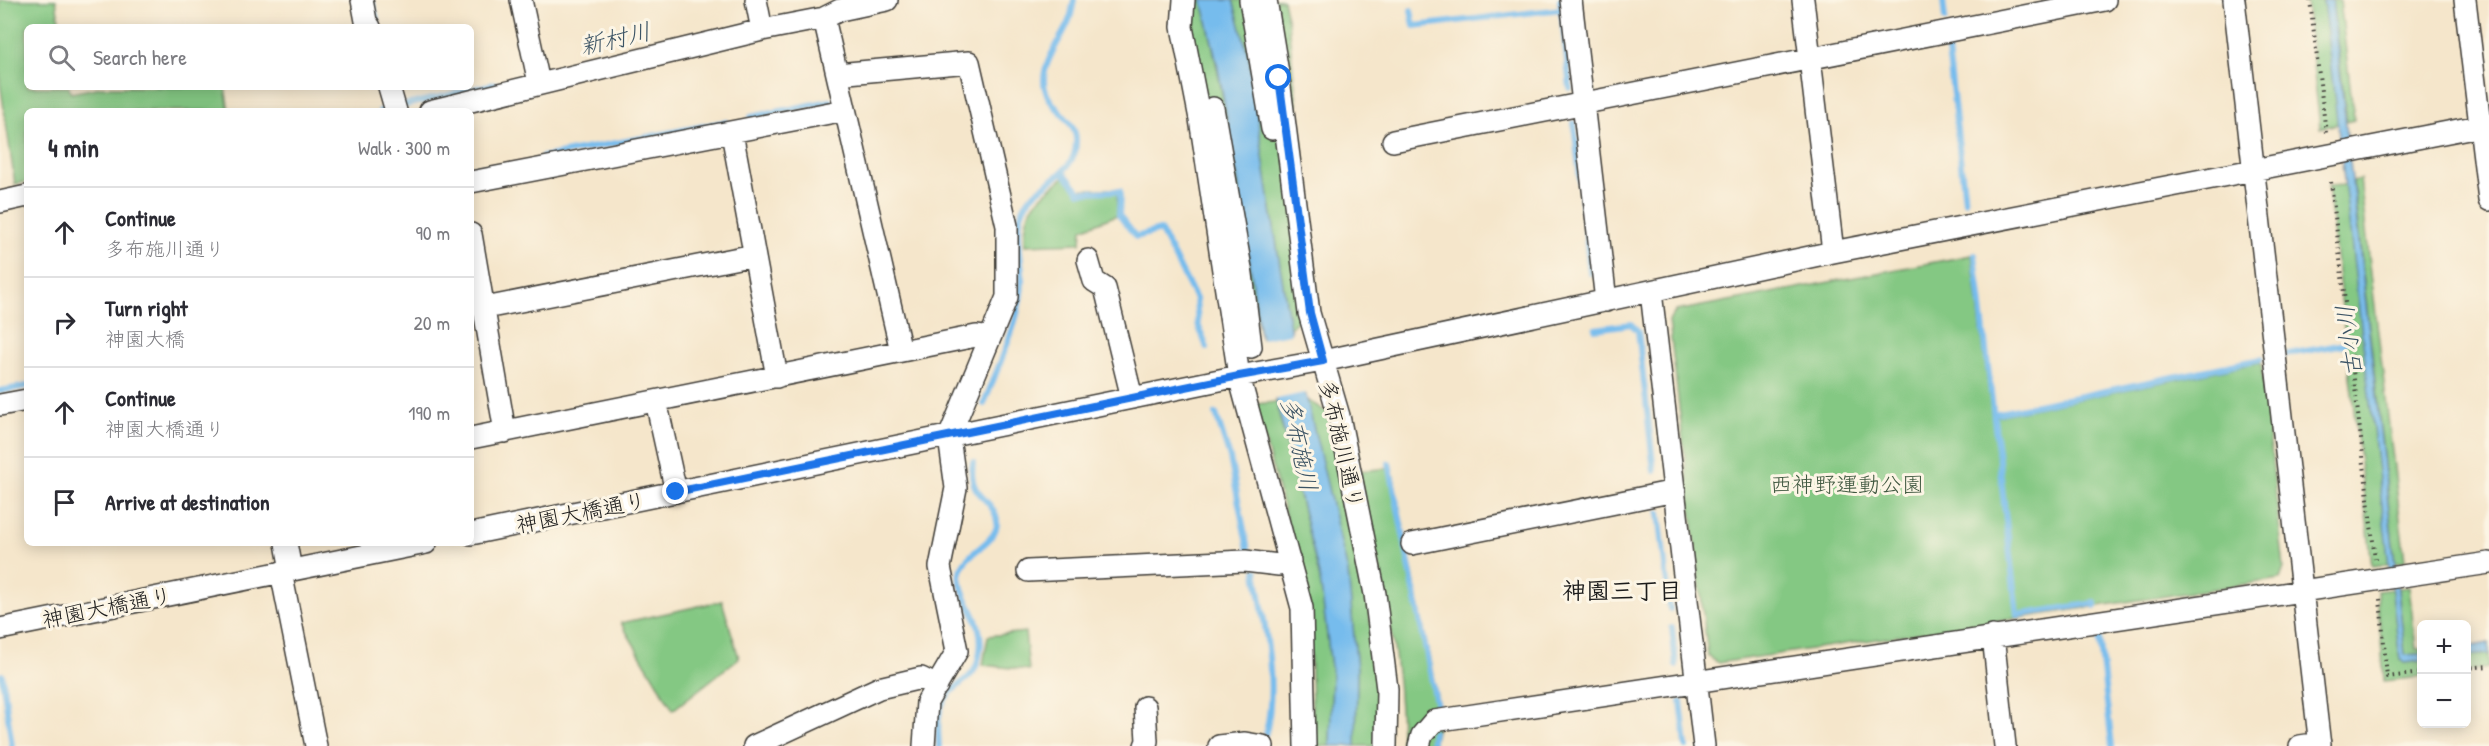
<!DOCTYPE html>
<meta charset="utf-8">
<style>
body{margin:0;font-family:"Patrick Hand","Klee One",sans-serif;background:#f2f2f3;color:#2b2b33}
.controls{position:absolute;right:18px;bottom:18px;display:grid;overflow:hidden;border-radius:9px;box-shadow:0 3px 15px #0003}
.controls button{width:54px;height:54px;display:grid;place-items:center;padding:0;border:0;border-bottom:2px solid #e1e1e2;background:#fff;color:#2b2b33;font:30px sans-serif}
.stop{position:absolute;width:18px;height:18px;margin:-14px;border:4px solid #1a73e8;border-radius:50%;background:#fff}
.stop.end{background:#1a73e8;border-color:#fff;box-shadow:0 2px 6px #0008}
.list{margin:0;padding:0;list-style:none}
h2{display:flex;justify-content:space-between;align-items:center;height:78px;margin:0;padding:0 24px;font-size:26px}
h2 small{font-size:20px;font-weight:400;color:#7c7c81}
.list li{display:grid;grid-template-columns:39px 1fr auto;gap:18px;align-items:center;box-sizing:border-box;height:90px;padding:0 24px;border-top:2px solid #e1e1e2}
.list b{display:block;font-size:22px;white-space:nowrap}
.list p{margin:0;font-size:20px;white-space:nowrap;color:#7c7c81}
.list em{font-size:20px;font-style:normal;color:#7c7c81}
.icon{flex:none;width:33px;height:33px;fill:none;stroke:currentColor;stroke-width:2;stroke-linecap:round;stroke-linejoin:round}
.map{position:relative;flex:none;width:2489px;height:746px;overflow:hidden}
.search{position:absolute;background:#fff;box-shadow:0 3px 15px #0003;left:24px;top:24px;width:450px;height:66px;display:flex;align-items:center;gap:15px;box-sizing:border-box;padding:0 21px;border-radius:9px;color:#7c7c81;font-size:22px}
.panel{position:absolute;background:#fff;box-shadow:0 3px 15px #0003;left:24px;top:108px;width:450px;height:438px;border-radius:9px}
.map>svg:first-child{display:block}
.green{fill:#84c883;stroke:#507250;stroke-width:1.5}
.water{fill:#76bced;stroke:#496c84;stroke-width:1.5}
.pier{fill:#f5e6cb}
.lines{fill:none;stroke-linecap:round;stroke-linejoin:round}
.stream{stroke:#76bced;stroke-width:6}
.minor-casing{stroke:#3d3a36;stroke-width:24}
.path{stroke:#3d3a36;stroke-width:4;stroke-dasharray:1.5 4.5;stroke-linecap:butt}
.minor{stroke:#fff;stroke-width:21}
.route{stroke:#1a73e8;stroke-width:8}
.labels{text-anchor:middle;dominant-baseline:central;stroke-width:6;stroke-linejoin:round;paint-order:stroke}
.street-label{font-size:22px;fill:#1c1c1c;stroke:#fcf5e5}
.park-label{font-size:22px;fill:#405840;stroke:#fcf5e5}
.water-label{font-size:24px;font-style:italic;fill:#3c5465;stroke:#fcf5e5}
.neighbourhood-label{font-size:24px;font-weight:bold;fill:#1c1c1c;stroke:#fcf5e5}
</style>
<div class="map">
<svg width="2489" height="746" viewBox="0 0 2489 746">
<rect width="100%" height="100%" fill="#fcf5e5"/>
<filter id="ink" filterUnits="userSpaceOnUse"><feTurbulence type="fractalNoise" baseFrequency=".0167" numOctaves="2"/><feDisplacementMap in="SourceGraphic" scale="12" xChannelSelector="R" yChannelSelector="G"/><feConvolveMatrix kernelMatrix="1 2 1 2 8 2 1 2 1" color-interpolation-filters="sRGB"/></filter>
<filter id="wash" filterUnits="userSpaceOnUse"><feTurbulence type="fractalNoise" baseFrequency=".008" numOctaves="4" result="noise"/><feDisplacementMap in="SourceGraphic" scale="24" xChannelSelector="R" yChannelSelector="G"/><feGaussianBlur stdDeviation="1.35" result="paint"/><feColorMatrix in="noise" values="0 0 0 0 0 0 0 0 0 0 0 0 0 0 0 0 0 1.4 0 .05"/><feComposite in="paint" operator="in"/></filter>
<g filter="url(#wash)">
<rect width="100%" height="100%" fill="#f5e6cb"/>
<path class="green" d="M0,0H56L60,27H27V87H69L71,93L101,87H225L229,111H27V182L15,184L0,82Z
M1190,0H1202C1229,111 1244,222 1260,335L1188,29Z
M1233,0H1283L1288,22L1318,301L1290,328L1266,178L1249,58Z
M2306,0H2323L2338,124L2320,128Z
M2332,0H2340L2354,120L2347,122Z
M1066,175L1080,189H1117V215L1082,229L1081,243L1025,245C1023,205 1038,200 1066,175Z
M2360,179L2405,561L2395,563L2353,181Z
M2345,185L2389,564L2372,566L2328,186Z
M1972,255L1992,417L2261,362L2284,568L2280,579L1718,663L1708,656L1669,321L1676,311Z
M1307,400L1327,412L1367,592L1378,688V746H1356L1357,670L1348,572Z
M1276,402L1320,579L1332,675L1330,746H1313L1309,603L1255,404Z
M1392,468L1440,711L1433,746H1401C1402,652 1378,562 1358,471Z
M2409,587L2416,649H2421V654L2405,655L2398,588Z
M2392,589L2400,660L2405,663L2421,661V677L2384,681L2377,591Z
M722,601L739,658L673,710L621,623Z
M1025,632L1029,670L983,665L988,636Z
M2489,654V668L2467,671V656Z"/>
<path class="water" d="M1202,0H1233L1249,58L1266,178L1290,328L1348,572L1357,670L1356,746H1330L1332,675L1320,579L1260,335L1238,180L1217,63Z
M2323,0H2332L2405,655L2421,654V661L2405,663L2400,660Z
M2489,643V654L2467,656V647Z"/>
<path class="pier" d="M1294,329L1309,395L1304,393L1273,400L1258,340L1290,334Z"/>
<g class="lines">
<path class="stream" d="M1560,0L1570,88
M1943,0L1945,19
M1411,10L1414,26L1562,9
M373,24L377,20L373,4
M1947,41L1965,201
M380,111L495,84
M751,117L830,101
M1574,123L1590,273
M543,157L725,122
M471,169L495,167
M1063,172L1080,192L1120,191L1119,215L1136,237L1160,230L1196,299L1198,324L1207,348
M1975,255L2017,615L2095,603V606
M1595,329L1631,324L1638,331L1654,471
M2288,354L2345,344
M0,391L27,386
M984,404C997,368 1023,316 1022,278C1022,254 1012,224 1027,202C1041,181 1077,175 1076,140C1076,123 1057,112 1049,98C1032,71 1062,42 1070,18C1072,12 1073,6 1074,0
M1216,414L1230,458L1249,555
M1994,414L2261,359
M1389,463L1437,707
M1659,513L1670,609
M1256,571C1264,624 1278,680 1266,733
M1672,628L1676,665
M2099,635L2112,746
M2,675L12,746
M1681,702L1686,746
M939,746C938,730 936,710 947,697C962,677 976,682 980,650C985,619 959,598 960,575C961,553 995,545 997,524C998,509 983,500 976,489C971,480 972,472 973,462
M1431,746L1433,732"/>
</g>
</g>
<g filter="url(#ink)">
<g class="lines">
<defs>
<path id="minor" d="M362,0L366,21L370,27
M521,0L539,83
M756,0L762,30
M1184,0L1182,27L1200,119L1239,376L1302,608L1305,746
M1250,0L1272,129
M1266,0L1279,79L1309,313L1339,416L1375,594L1387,689L1386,746
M1571,0L1606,301
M1803,0L1833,252
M2234,0L2320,746
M2465,0L2489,200
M824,18L901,351
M837,74L969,62L1007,226V297L949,437L956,488L940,567L957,651L927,702L924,746
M389,87L396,111
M1213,108L1242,274L1251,347
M430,111L762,30L824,18L840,10L887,0
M732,133L777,377
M1393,141L2105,0
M471,182L845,110
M0,202L27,196
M471,234L505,432
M1088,260L1094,281L1105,288L1132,398
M1651,292L1704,746
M485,308L754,255
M656,401L676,492
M0,405L27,400
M471,438L976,336L990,338
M471,534L1239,376L1323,361L1833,252L2489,124
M286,543L291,570
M1412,544L1675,491
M1028,571L1245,561L1279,565L1290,561
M281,572L316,746
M0,629L426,543
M1993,636L2005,746
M754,746L879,688L921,678L937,686
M1145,746L1147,741L1145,707
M1219,746L1245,743L1263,746
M1419,746L1422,735L1434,721L2489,563
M2300,746L2320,743"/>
</defs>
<use href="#minor" class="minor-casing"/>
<path class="path" d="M2310,0L2326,133
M2331,182L2375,559
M2380,599L2387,677L2422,673
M2466,668L2489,666"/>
<use href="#minor" class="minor"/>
</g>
</g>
<g class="lines" filter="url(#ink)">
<path class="route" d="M676,492L1239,376L1323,361L1310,313L1279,78"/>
</g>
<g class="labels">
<g class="street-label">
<text transform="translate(1342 444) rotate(77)">多布施川通り</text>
<text transform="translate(581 512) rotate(-11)">神園大橋通り</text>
<text transform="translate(107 607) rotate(-11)">神園大橋通り</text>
</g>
<g class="park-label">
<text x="1847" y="484">西神野運動公園</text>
</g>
<g class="water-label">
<text transform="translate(615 38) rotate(-13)">新村川</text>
<text transform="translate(2348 341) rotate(-97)">古小川</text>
<text transform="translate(1300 444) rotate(78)">多布施川</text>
</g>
<g class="neighbourhood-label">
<text x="1622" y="590">神園三丁目</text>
</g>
</g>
</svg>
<div class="controls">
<button>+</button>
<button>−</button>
</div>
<div class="stop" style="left:1279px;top:78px"></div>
<div class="stop end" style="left:676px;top:492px"></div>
<div class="search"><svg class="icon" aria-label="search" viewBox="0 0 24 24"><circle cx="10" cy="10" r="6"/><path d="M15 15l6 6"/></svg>Search here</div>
<section class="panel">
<h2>4 min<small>Walk · 300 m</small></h2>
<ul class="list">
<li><svg class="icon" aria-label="ahead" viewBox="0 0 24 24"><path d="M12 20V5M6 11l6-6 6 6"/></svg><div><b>Continue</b><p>多布施川通り</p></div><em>90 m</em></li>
<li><svg class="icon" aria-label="right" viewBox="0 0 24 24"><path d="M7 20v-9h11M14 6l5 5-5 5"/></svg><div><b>Turn right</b><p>神園大橋</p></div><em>20 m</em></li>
<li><svg class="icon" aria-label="ahead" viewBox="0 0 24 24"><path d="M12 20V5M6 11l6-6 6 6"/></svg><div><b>Continue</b><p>神園大橋通り</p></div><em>190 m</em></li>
<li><svg class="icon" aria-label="arrive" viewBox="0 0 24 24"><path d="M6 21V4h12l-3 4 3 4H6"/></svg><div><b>Arrive at destination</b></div></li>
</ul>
</section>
</div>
